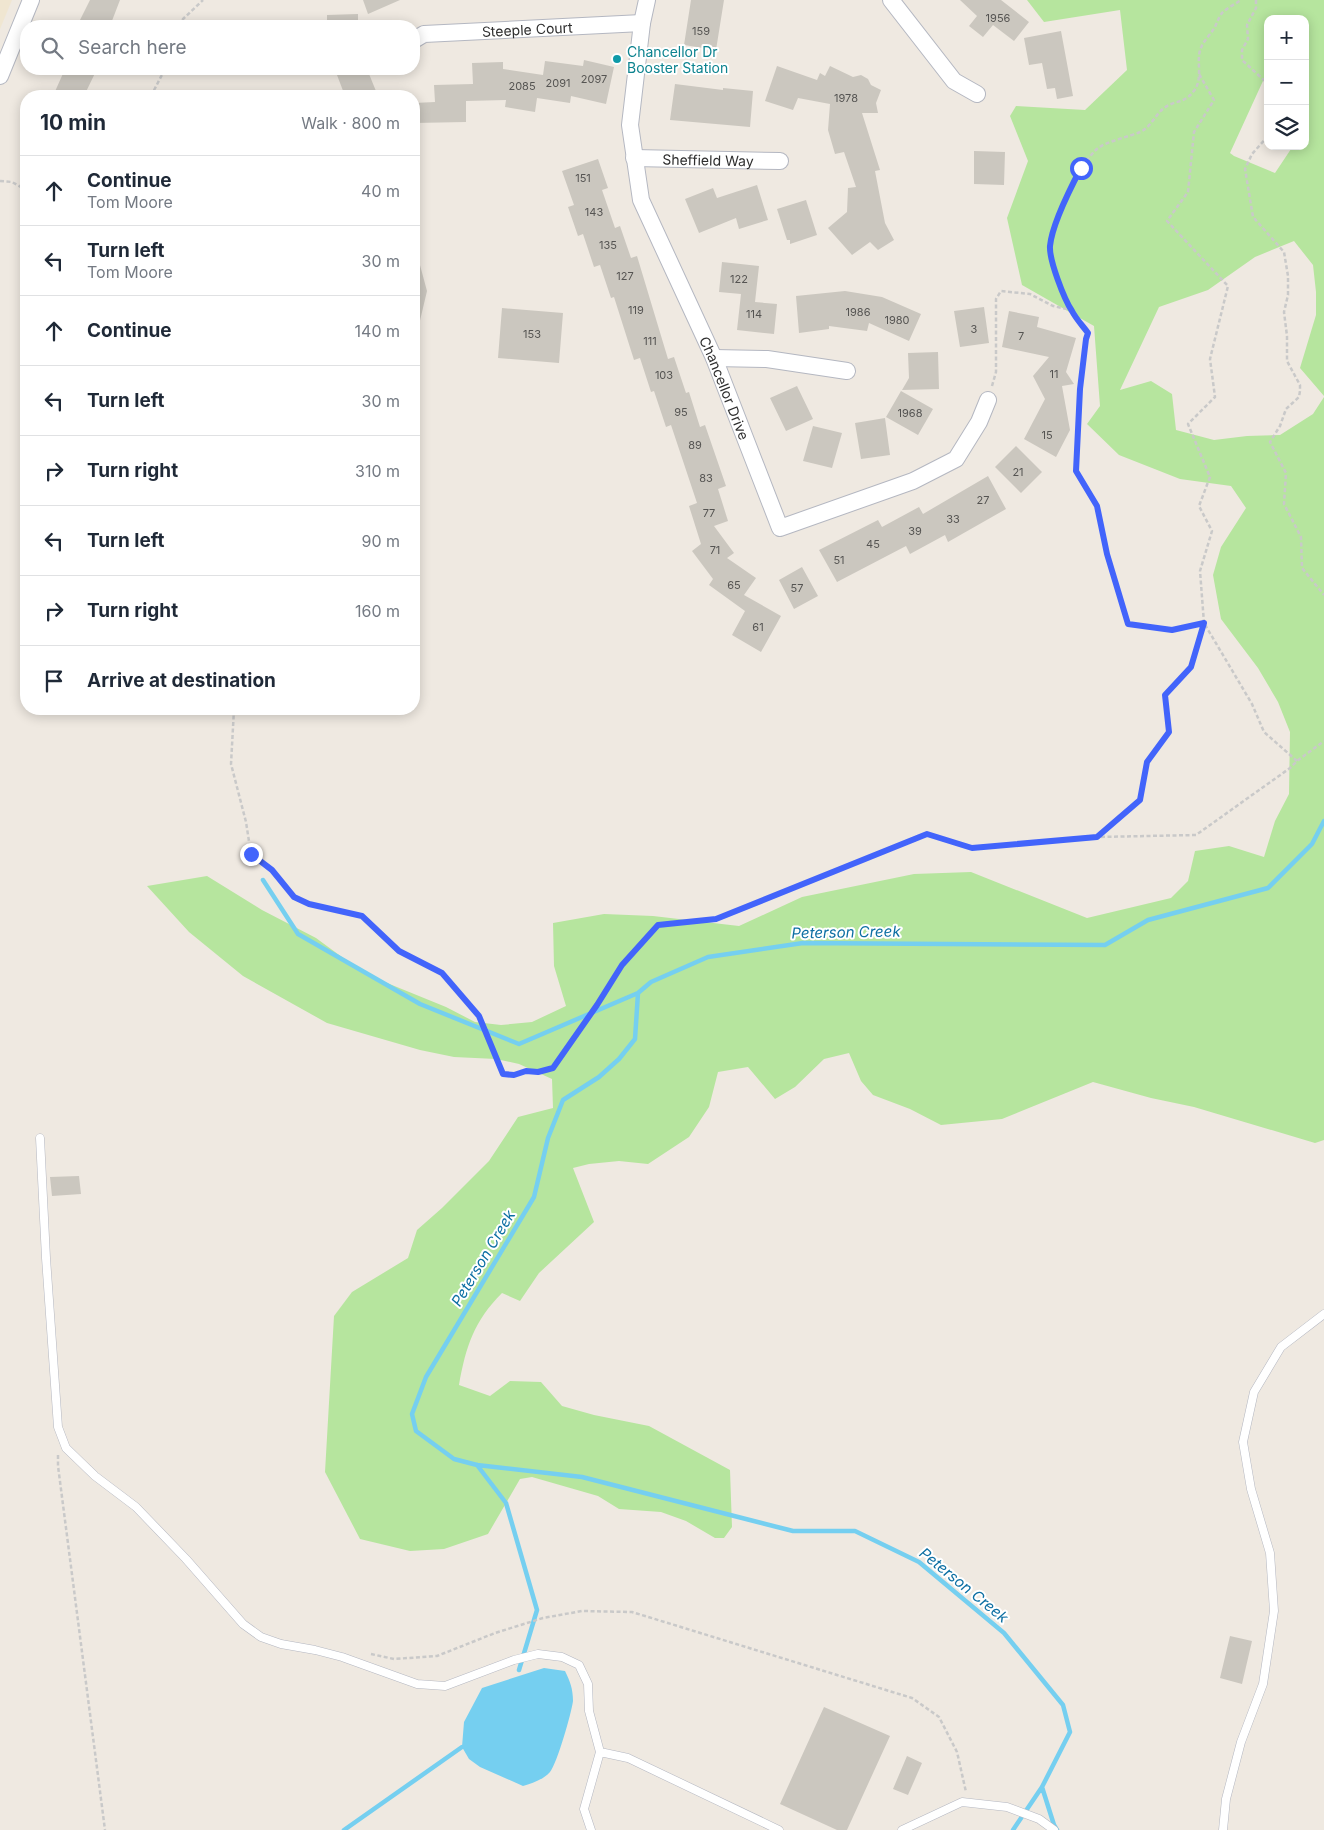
<!DOCTYPE html>
<meta charset="utf-8">
<style>
body{margin:0;font-family:Inter,sans-serif;background:#f2f2f3;color:#1f2937}
.controls{position:absolute;right:15px;top:15px;display:grid;overflow:hidden;border-radius:10px;box-shadow:0 2px 12px #0003}
.controls button{width:45px;height:45px;display:grid;place-items:center;padding:0;border:0;border-bottom:1px solid #e0e1e3;background:#fff;color:#1f2937;font:25px sans-serif}
.stop{position:absolute;width:15px;height:15px;margin:-11px;border:4px solid #4264fb;border-radius:50%;background:#fff}
.stop.end{background:#4264fb;border-color:#fff;box-shadow:0 1px 5px #0008}
.list{margin:0;padding:0;list-style:none}
h2{display:flex;justify-content:space-between;align-items:center;height:65px;margin:0;padding:0 20px;font-size:21px}
h2 small{font-size:16px;font-weight:400;color:#747a83}
.list li{display:grid;grid-template-columns:32px 1fr auto;gap:15px;align-items:center;box-sizing:border-box;height:70px;padding:0 20px;border-top:1px solid #e0e1e3}
.list b{display:block;font-size:19px;white-space:nowrap}
.list p{margin:0;font-size:16px;white-space:nowrap;color:#747a83}
.list em{font-size:16px;font-style:normal;color:#747a83}
.icon{flex:none;width:28px;height:28px;fill:none;stroke:currentColor;stroke-width:2;stroke-linecap:round;stroke-linejoin:round}
.map{position:relative;flex:none;width:1324px;height:1830px;overflow:hidden}
.search{position:absolute;background:#fff;box-shadow:0 2px 12px #0003;left:20px;top:20px;width:400px;height:55px;display:flex;align-items:center;gap:12px;box-sizing:border-box;padding:0 18px;border-radius:20px;color:#747a83;font-size:19px}
.panel{position:absolute;background:#fff;box-shadow:0 2px 12px #0003;left:20px;top:90px;width:400px;height:625px;border-radius:20px}
.map>svg:first-child{display:block}
.education{fill:#f0e6d1}
.green{fill:#b6e59e;fill-rule:evenodd}
.water{fill:#75cff0}
.lines{fill:none;stroke-linecap:round;stroke-linejoin:round}
.stream{stroke:#75cff0;stroke-width:4.5}
.building{fill:#cbc7bf}
.lane-casing{stroke:#b4b7c1;stroke-width:9}
.street-casing{stroke:#b4b7c1;stroke-width:18}
.path{stroke:#c9c9c9;stroke-width:2.5;stroke-dasharray:4 2.5;stroke-linecap:butt}
.lane{stroke:#fff;stroke-width:8}
.street{stroke:#fff;stroke-width:16}
.route{stroke:#4264fb;stroke-width:6}
.culture-dot{fill:#0f9aa8;stroke:#fff;stroke-width:2}
.labels{text-anchor:middle;dominant-baseline:central;stroke-width:4;stroke-linejoin:round;paint-order:stroke}
.number-label{font-size:11px;fill:#555452}
.street-label{font-size:14px;fill:#2e2e2e;stroke:#fff}
.culture-label{font-size:14px;fill:#0d838f;stroke:#fff;text-anchor:start}
.water-label{font-size:15px;font-style:italic;fill:#0d6fa3;stroke:#fff}
</style>
<div class="map">
<svg width="1324" height="1830" viewBox="0 0 1324 1830">
<rect width="100%" height="100%" fill="#efe9e1"/>
<path class="education" d="M0,0H12L0,29Z"/>
<path class="green" d="M1027,0H1324V396L1300,368L1316,315V292L1313,265L1294,241L1255,257L1208,290L1159,307L1120,390L1151,381L1172,394L1176,430L1214,440L1247,436L1280,435L1313,414L1324,397V1140L1315,1143L1194,1107L1151,1098L1093,1082L1002,1119L941,1125L910,1109L873,1095L861,1081L849,1053L824,1059L795,1087L775,1099L748,1067L718,1072L709,1107L689,1137L648,1164L619,1161L589,1164L573,1168L594,1222L539,1273L520,1301L502,1293C474,1321 466,1346 459,1385L490,1396L510,1381L541,1382L562,1406L594,1415L649,1426L730,1470L732,1527L724,1538H715L686,1521L661,1512L619,1509L598,1496L532,1477L520,1479L488,1534L444,1549L410,1551L360,1539L325,1472L334,1316L352,1292L408,1258L417,1230L442,1208L489,1161L518,1117L553,1108L552,1079L519,1064L496,1059L454,1057L420,1050L327,1023L243,976L189,932L147,886L207,876L262,910L316,938L365,974L446,1007L475,1022L501,1025L532,1022L566,1006L554,966L553,923L604,914L653,916L739,926L802,897L914,874L971,872L1087,918L1171,898L1188,881L1195,851L1229,846L1264,857L1275,821L1289,794L1290,732L1278,702L1258,668L1221,619L1213,575L1221,547L1246,508L1231,486L1180,479L1119,455L1087,424L1100,406L1094,326L1022,285L1007,218L1028,161L1010,116L1016,106L1085,110L1127,70L1120,10L1044,22ZM1268,19H1305V146H1293L1275,173L1234,156L1230,153L1268,70Z"/>
<path class="water" d="M544,1668L565,1671C570,1681 573,1689 573,1701C572,1711 557,1764 550,1772C543,1780 532,1783 523,1786L480,1767L469,1759L462,1747L464,1722L482,1688Z"/>
<g class="lines">
<path class="stream" d="M263,880L298,934L420,1004L519,1044L638,993L651,982L708,957L803,943L1105,945L1148,920L1268,888L1312,844L1324,821
M638,993L635,1039L619,1059L599,1077L563,1100L548,1138L534,1197L426,1377L412,1414L416,1431L454,1459L477,1465L582,1477L793,1531H855L919,1562L1004,1633L1063,1705L1070,1732L1042,1787L1013,1830
M477,1465L506,1503L537,1610L519,1670
M1042,1787L1054,1825L1057,1830
M344,1830L462,1747"/>
</g>
<path class="building" d="M90,0H120L110,26H77Z
M363,0H400L368,14Z
M691,0H724L716,50L684,45Z
M960,0H1001L1029,22L1014,41L993,25L983,37L969,26L977,16Z
M358,14V26H327V15Z
M1061,31L1073,96L1057,99L1055,88L1047,89L1042,63L1029,65L1024,38Z
M584,60L614,67L606,104L571,96L570,103L537,98L535,112L505,107L506,100L466,101V122L414,123V103L435,102L434,85L473,84L472,63L503,62V69L543,75L545,61L583,66Z
M777,66L817,80L820,73L825,76L830,66L853,77L861,75L868,79L871,85L881,90L876,103L878,113H862L880,170L875,171L885,223L894,240L878,250L870,242L852,255L828,228L847,212L848,188L856,187L844,152L835,154L828,130L830,104L798,98L793,110L765,101Z
M65,69H97L84,96H53Z
M353,69H367L378,96H345L337,75Z
M675,84L723,90V88L753,91L750,127L670,120Z
M974,151L1005,152L1004,185L974,184Z
M598,159L608,188L602,190L615,228L620,226L631,258L637,256L668,359L674,357L686,393L689,392L700,427L705,425L726,486L718,489L728,521L714,526L734,553L727,558L756,578L744,595L781,616L761,652L732,635L745,611L709,585L713,579L692,551L701,544L689,506L697,503L671,425L666,427L654,391L651,392L640,358L634,360L614,297L611,298L600,265L594,267L583,234L578,236L568,207L574,205L562,171Z
M757,185L768,220L739,229L736,218L699,233L685,199L713,188L717,198Z
M806,200L817,235L790,244V240H787L777,209Z
M417,254L427,291L418,329L414,328V255Z
M722,262L759,266L755,302L777,304L774,334L737,330L741,294L719,292Z
M845,291L882,297L921,314L909,341L869,323L867,331L829,326V329L799,333L796,296Z
M984,307L989,343L960,347L954,311Z
M502,308L563,313L559,363L498,358Z
M1009,311L1039,317L1037,327L1076,338L1066,372L1074,384L1062,386L1070,430L1056,457L1024,439L1045,399L1033,376L1049,357L1002,347Z
M938,352L939,389L902,390L909,378L908,353Z
M797,386L813,419L786,431L770,398Z
M901,391L933,409L918,435L886,417Z
M885,418L890,455L861,459L855,423Z
M813,426L842,433L832,468L803,461Z
M1016,446L1042,472L1021,493L995,467Z
M988,476L1006,509L948,542L945,535L910,554L906,546L837,582L819,550L878,520L882,527L919,507L923,514Z
M802,567L818,596L794,609L779,580Z
M79,1176L81,1194L52,1196L50,1177Z
M1230,1636L1252,1641L1242,1684L1220,1678Z
M824,1707L890,1736L847,1830H837L780,1804Z
M907,1756L922,1763L908,1795L893,1789Z"/>
<g class="lines">
<defs>
<path id="lane" d="M40,1138L46,1258L58,1427L66,1448L95,1476L136,1507L186,1559L243,1624L261,1637L281,1644L315,1650L342,1657L417,1684L445,1686L514,1660L538,1654L562,1657L579,1665L588,1684L589,1711L600,1752L584,1809L591,1830
M600,1752L628,1758L779,1830
M902,1830L962,1802L1007,1807L1039,1819L1054,1830
M1223,1830L1226,1799L1241,1742L1263,1684L1274,1611L1270,1553L1251,1489L1243,1442L1254,1392L1281,1347L1324,1314"/>
<g id="street">
<path id="s1" d="M647,0L642,23L630,125L641,200L714,358L780,528L913,481L956,459L979,422L988,400"/>
<path d="M891,0L954,81L977,94"/>
<path id="s2" d="M414,40L424,34L642,23"/>
<path d="M0,76L31,0"/>
<path id="s3" d="M634,158L780,161"/>
<path d="M714,358L767,359L847,371"/>
</g>
</defs>
<use href="#lane" class="lane-casing"/>
<use href="#street" class="street-casing"/>
<path class="path" d="M1256,0V8L1247,25L1248,39L1242,50V60L1267,83L1268,86
M180,26L183,19L203,0
M151,96L165,69
M1268,136L1252,154L1245,169L1253,217L1284,252L1288,276V295L1284,312L1287,336V361L1300,385V391L1299,397L1286,409L1280,426L1270,442L1286,473L1284,504L1301,537L1302,568L1324,595
M0,181L12,182L26,190
M1071,310L1088,333L1086,339L1080,389L1076,471L1097,506L1107,554L1128,624L1172,630L1204,623L1252,704L1264,732L1297,761
M992,386L996,372V299L1001,291L1030,294L1053,306L1071,310C1063,291 1051,270 1050,250C1049,229 1081,161 1098,148C1108,141 1128,137 1140,132C1151,127 1155,115 1164,108C1174,100 1184,104 1193,92C1202,82 1198,68 1199,56C1200,43 1209,37 1215,27C1217,22 1219,17 1222,13C1227,8 1235,4 1241,0
M234,709L231,764L246,822L251,854L272,871L294,897L309,904L362,916L399,951L442,973L479,1016L503,1074L513,1075L526,1071L538,1072L553,1068L582,1026L622,965L658,925L716,919L927,834L972,848L1097,837L1196,835L1290,768L1297,761L1324,741
M1097,837L1140,800L1147,762L1169,732L1165,695L1191,667L1204,623L1200,571L1212,531L1199,506L1210,477L1188,424L1215,397L1210,359L1228,286L1167,221L1188,192L1194,132L1214,100L1199,74
M58,1455V1466L105,1830
M371,1654L394,1659L437,1656L495,1633L543,1618L582,1611L632,1612L912,1698L939,1717L957,1752L966,1792"/>
<use href="#lane" class="lane"/>
<use href="#street" class="street"/>
</g>
<g class="lines">
<path class="route" d="M251,854L272,870L294,897L309,904L362,916L399,951L442,973L479,1016L503,1074L514,1075L526,1071L538,1072L553,1068L597,1005L622,965L658,925L716,919L927,834L972,848L1097,837L1140,800L1147,762L1169,732L1165,695L1191,667L1204,623L1172,630L1128,624L1107,554L1097,506L1076,471L1080,389L1086,339L1088,333C1083,326 1076,319 1072,311C1064,299 1049,260 1050,246C1052,225 1071,187 1081,168"/>
</g>
<circle class="culture-dot" cx="617" cy="59" r="5"/>
<g class="labels">
<g class="number-label">
<text x="998" y="18">1956</text>
<text x="701" y="31">159</text>
<text x="594" y="79">2097</text>
<text x="558" y="83">2091</text>
<text x="522" y="86">2085</text>
<text x="846" y="98">1978</text>
<text x="583" y="178">151</text>
<text x="594" y="212">143</text>
<text x="608" y="245">135</text>
<text x="625" y="276">127</text>
<text x="739" y="279">122</text>
<text x="636" y="310">119</text>
<text x="858" y="312">1986</text>
<text x="754" y="314">114</text>
<text x="897" y="320">1980</text>
<text x="974" y="329">3</text>
<text x="532" y="334">153</text>
<text x="1021" y="336">7</text>
<text x="650" y="341">111</text>
<text x="1054" y="374">11</text>
<text x="664" y="375">103</text>
<text x="681" y="412">95</text>
<text x="910" y="413">1968</text>
<text x="1047" y="435">15</text>
<text x="695" y="445">89</text>
<text x="1018" y="472">21</text>
<text x="706" y="478">83</text>
<text x="983" y="500">27</text>
<text x="709" y="513">77</text>
<text x="953" y="519">33</text>
<text x="915" y="531">39</text>
<text x="873" y="544">45</text>
<text x="715" y="550">71</text>
<text x="839" y="560">51</text>
<text x="734" y="585">65</text>
<text x="797" y="588">57</text>
<text x="758" y="627">61</text>
</g>
<g class="street-label">
<text stroke="none"><textPath href="#s2" startOffset="115">Steeple Court</textPath></text>
<text stroke="none"><textPath href="#s3" startOffset="74">Sheffield Way</textPath></text>
<text stroke="none"><textPath href="#s1" startOffset="408">Chancellor Drive</textPath></text>
</g>
<g class="culture-label">
<text x="627" y="51">Chancellor Dr<tspan x="627" dy="16">Booster Station</tspan></text>
</g>
<g class="water-label">
<text transform="translate(846 932) rotate(-1)">Peterson Creek</text>
<text transform="translate(483 1258) rotate(-59)">Peterson Creek</text>
<text transform="translate(964 1585) rotate(39)">Peterson Creek</text>
</g>
</g>
</svg>
<div class="controls">
<button>+</button>
<button>−</button>
<button><svg class="icon" aria-label="layers" viewBox="0 0 24 24"><path d="M12 4l9 5-9 5-9-5zM3 14l9 5 9-5"/></svg></button>
</div>
<div class="stop" style="left:1081px;top:168px"></div>
<div class="stop end" style="left:251px;top:854px"></div>
<div class="search"><svg class="icon" aria-label="search" viewBox="0 0 24 24"><circle cx="10" cy="10" r="6"/><path d="M15 15l6 6"/></svg>Search here</div>
<section class="panel">
<h2>10 min<small>Walk · 800 m</small></h2>
<ul class="list">
<li><svg class="icon" aria-label="ahead" viewBox="0 0 24 24"><path d="M12 20V5M6 11l6-6 6 6"/></svg><div><b>Continue</b><p>Tom Moore</p></div><em>40 m</em></li>
<li><svg class="icon" aria-label="left" viewBox="0 0 24 24"><path d="M17 20v-9H6M10 6l-5 5 5 5"/></svg><div><b>Turn left</b><p>Tom Moore</p></div><em>30 m</em></li>
<li><svg class="icon" aria-label="ahead" viewBox="0 0 24 24"><path d="M12 20V5M6 11l6-6 6 6"/></svg><div><b>Continue</b></div><em>140 m</em></li>
<li><svg class="icon" aria-label="left" viewBox="0 0 24 24"><path d="M17 20v-9H6M10 6l-5 5 5 5"/></svg><div><b>Turn left</b></div><em>30 m</em></li>
<li><svg class="icon" aria-label="right" viewBox="0 0 24 24"><path d="M7 20v-9h11M14 6l5 5-5 5"/></svg><div><b>Turn right</b></div><em>310 m</em></li>
<li><svg class="icon" aria-label="left" viewBox="0 0 24 24"><path d="M17 20v-9H6M10 6l-5 5 5 5"/></svg><div><b>Turn left</b></div><em>90 m</em></li>
<li><svg class="icon" aria-label="right" viewBox="0 0 24 24"><path d="M7 20v-9h11M14 6l5 5-5 5"/></svg><div><b>Turn right</b></div><em>160 m</em></li>
<li><svg class="icon" aria-label="arrive" viewBox="0 0 24 24"><path d="M6 21V4h12l-3 4 3 4H6"/></svg><div><b>Arrive at destination</b></div></li>
</ul>
</section>
</div>
